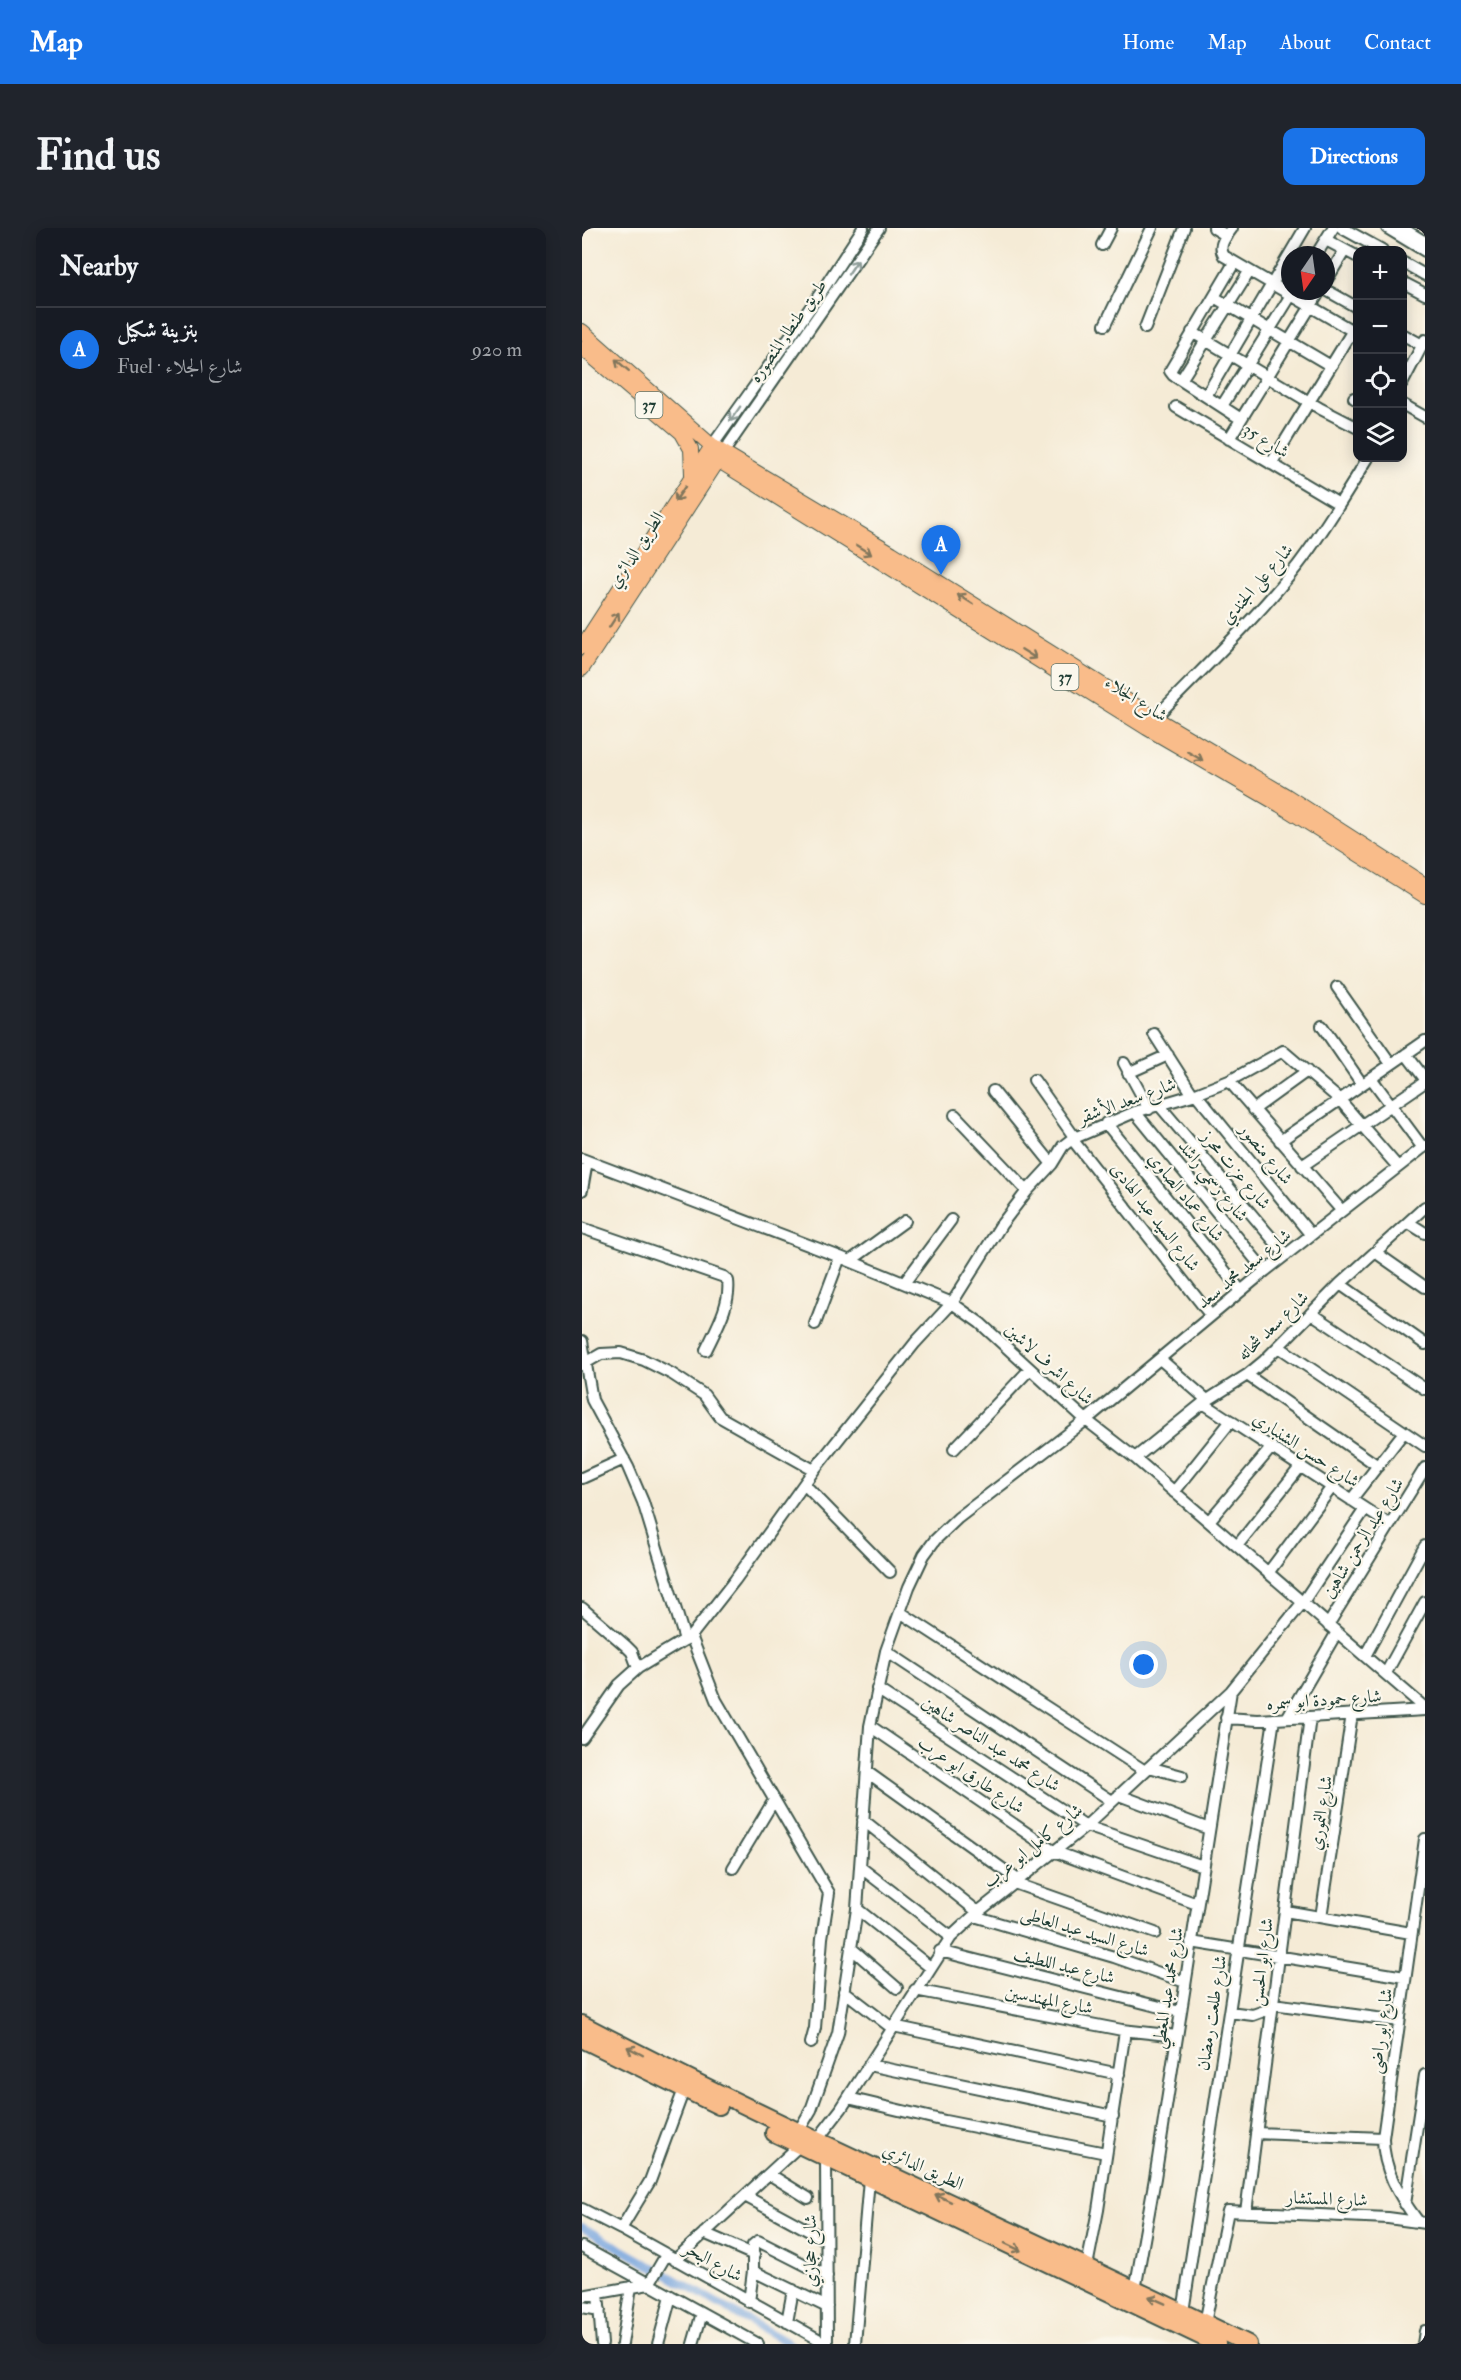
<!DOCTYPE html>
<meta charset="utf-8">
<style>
body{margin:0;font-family:"IM FELL Double Pica",Amiri,serif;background:#20242c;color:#f1f3f6}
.controls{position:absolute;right:18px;top:18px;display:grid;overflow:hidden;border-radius:12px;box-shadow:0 3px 15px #0003}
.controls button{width:54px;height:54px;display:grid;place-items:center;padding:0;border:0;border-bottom:2px solid #363941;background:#171b24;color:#f1f3f6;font:30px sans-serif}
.compass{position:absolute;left:699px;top:18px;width:54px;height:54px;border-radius:50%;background:#171b24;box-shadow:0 3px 15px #0003;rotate:193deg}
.you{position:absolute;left:562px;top:1437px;width:21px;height:21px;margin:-15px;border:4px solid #fff;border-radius:50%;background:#1a73e8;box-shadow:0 0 0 9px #1a73e833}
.badge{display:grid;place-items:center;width:39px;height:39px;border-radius:50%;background:#1a73e8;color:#fff;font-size:20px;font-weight:700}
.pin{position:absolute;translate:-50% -50px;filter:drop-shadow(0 2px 3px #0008)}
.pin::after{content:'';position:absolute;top:32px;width:21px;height:18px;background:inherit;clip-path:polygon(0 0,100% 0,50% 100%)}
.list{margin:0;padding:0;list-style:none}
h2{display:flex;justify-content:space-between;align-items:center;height:78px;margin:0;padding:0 24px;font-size:26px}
h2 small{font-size:20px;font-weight:400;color:#9ea1a6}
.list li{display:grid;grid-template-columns:39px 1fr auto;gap:18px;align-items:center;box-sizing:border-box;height:84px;padding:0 24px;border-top:2px solid #363941}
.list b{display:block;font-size:22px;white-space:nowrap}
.list p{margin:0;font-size:20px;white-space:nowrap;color:#9ea1a6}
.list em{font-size:20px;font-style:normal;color:#9ea1a6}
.icon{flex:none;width:33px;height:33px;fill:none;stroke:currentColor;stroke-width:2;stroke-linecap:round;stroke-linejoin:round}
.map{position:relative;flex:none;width:843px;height:2116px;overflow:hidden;border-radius:12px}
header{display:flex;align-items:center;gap:36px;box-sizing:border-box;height:84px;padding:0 30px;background:#1a73e8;color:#fff}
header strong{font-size:28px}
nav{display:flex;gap:33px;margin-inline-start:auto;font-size:21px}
.intro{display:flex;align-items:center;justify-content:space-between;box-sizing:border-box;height:144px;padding:0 36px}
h1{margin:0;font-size:42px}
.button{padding:15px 27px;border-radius:12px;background:#1a73e8;color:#fff;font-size:21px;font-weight:700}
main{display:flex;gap:36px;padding:0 36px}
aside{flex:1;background:#171b24;border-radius:12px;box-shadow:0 3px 15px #0003}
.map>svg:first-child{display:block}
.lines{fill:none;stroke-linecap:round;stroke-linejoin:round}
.canal{stroke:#74a3dd;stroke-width:8}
.minor-casing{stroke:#3f574c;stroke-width:14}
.major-casing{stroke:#3f574c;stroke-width:16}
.highway-casing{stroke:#3f574c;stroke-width:20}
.minor{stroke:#fff;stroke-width:10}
.major{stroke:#f9bc8a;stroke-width:14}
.highway{stroke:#f9bc8a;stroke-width:16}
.oneway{stroke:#8f9e9a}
.oneway2{stroke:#81765b}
.labels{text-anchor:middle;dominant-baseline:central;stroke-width:4.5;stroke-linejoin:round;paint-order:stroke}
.shield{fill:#fbf7ec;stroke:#61756b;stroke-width:1.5}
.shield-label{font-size:16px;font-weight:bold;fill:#1f3d34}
.street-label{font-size:18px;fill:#1f3d34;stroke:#fbf7ec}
</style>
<header>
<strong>Map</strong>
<nav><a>Home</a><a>Map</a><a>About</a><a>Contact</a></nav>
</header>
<div class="intro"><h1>Find us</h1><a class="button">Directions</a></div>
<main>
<aside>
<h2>Nearby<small></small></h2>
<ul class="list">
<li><span class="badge">A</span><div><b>بنزينة شكيل</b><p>Fuel · شارع الجلاء</p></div><em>920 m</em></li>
</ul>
</aside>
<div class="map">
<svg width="843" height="2116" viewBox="0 0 843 2116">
<rect width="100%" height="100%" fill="#fbf7ec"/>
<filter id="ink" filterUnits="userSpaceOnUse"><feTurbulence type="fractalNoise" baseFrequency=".0167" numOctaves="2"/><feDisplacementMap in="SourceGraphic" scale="12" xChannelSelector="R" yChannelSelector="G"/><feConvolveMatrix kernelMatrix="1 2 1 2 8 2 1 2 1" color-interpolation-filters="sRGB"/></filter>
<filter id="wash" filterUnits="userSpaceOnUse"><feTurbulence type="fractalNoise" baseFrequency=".008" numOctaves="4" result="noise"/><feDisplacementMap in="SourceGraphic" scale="24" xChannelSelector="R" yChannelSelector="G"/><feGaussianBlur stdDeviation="1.35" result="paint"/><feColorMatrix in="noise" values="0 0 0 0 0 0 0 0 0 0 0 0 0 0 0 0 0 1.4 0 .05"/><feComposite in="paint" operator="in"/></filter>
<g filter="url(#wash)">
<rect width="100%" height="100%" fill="#f5ebd6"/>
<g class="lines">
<path class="canal" d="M0,1999L208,2116"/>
</g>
</g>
<g filter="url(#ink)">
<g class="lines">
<defs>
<path id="minor" d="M632,0L645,8
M650,0C644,9 635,17 642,28L776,106
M760,0L800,22
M805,0L843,23
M820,0L843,14
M744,12L776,29
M520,17L529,0
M734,27L751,0
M820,34L843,47
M652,35L588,143L591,147L659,191
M744,53L763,22
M820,54L843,66
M744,62L776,80
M632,69L749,138
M523,97L570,0
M563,100L602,0
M610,104L739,181L776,200
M820,106L840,117
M599,152L667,44
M820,156L843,112
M624,168L723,0
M772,170L776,172
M820,176L843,189
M640,178L711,64
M594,179L757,276
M647,211L738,63
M130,218L238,66L281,0
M141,225L297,0
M689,236L776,94
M573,490C621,440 673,392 716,337C742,303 764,266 786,230
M755,759L809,836
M740,798L780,856
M572,806L611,867
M824,826L843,851
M542,835L567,881
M546,845L586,827
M789,850L841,920
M452,852L493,910
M647,853L760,983
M411,863L470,936
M614,866L729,1007
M578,878L704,1027
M671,882L725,843
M553,884L683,1043
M373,887L445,963
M524,895L659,1063
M490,911L629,1088
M698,913L843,813
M0,931L258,1029L370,1075L398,1095L504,1192L553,1230L843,1480
M720,938L843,854
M0,962L5,933
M827,995L843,1005
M0,1000L142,1049L146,1053C149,1076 134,1101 124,1122
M793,1024L843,1059
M268,1033L323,993
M323,1054L369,992
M758,1056L843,1116
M729,1085L843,1161
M233,1096L258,1029
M0,1113L10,1172L46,1239L61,1274L103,1412
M697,1119L843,1218
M578,1131L625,1172
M0,1137L19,1126L39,1125L62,1132L90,1146L122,1167L138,1189L232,1242
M665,1147L796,1238
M621,1175L808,1297
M372,1221L448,1141
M553,1230L621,1175L665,1147L682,1133L758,1056L843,979
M0,1250L42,1231
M222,1256L308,1344
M592,1264L649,1193
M769,1272L822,1204
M627,1293L690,1219
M655,1318L719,1238
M686,1345L750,1259
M0,1380L44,1418L50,1424L56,1440
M318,1384L563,1543
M746,1397L843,1240
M109,1408L134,1472L247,1665L240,1710L233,1800L229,1815
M304,1423L530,1573
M783,1428L843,1318
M804,1445L843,1374
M295,1461L504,1598L621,1638
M644,1490L676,1492L843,1482
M705,1490L755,1404
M288,1498L471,1623L615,1676
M0,1510L37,1457L56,1440L109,1408L153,1352L232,1242L333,1115L370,1075L419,997L445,963L470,936L481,918L490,911L553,884L614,866L647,853L701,823L757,871L816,939
M567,1539L600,1548
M285,1544L436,1652
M537,1567L627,1601
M281,1592L396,1684
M278,1639L369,1709
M151,1640L192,1572
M432,1655L573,1705
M275,1681L348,1739
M703,1683L829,1705
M392,1688L532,1729L603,1754
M739,1689L770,1486
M609,1714L823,1749
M269,1720L315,1760
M358,1723L598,1784
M333,1762L540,1802L595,1808
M262,1763L310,1800
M691,1776L817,1793
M647,1784L671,1787L690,1780
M311,1798L537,1846
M287,1837L531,1888
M266,1870L363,1893L524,1925
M216,1904L229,1882L256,1805L275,1681L288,1498L304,1423L327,1359L342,1327L353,1312L376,1290L504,1192L683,1043L843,918
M674,1905L801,1910
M235,1912L259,1881L369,1709L396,1684L504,1598L649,1463L721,1374L783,1281
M244,1930L245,2116
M187,1946L226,1970
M163,1968L244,2012
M823,1976L843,1847
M0,1981L39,2001L245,2116
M664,1984L728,1489
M835,1992C817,1968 801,1941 801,1910L843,1611
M39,2001L68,1953L104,1856
M122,2005L172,2027
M0,2019L176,2116
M93,2032L218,1917
M505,2038L516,1982L543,1803
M171,2043L245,2079
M553,2062L573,1950L649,1463
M16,2065L20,2116
M0,2068L67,2056L84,2027
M167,2074L171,2043V2017L176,2013L245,2048
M0,2079L18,2082
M601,2084L692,1491
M205,2094L211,2062
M623,2095L646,1983L806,1990L843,1995
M40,2116L49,2059
M76,2116L89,2068
M111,2116L120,2085
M273,2116L287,1951
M841,2116L843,2103"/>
<path id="major" d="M0,103L130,218L310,325L573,490L703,567L843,657
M0,120L100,205L109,221L110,246
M142,236L565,500L698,577L843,668
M0,419L130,218
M0,441L141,225"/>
<path id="highway" d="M0,1796C218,1910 445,2007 666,2116
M0,1811L137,1878
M192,1905L635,2116"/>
</defs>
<use href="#minor" class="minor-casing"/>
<use href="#major" class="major-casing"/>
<use href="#highway" class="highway-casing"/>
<use href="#minor" class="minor"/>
<use href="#major" class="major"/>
<use href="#highway" class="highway"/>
</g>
<defs><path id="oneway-shaft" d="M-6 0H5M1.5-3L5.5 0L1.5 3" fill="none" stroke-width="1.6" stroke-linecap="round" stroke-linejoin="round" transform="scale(1.5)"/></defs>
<g class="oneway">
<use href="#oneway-shaft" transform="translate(271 39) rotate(-56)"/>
<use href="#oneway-shaft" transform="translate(153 186) rotate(125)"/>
</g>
<g class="oneway2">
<use href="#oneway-shaft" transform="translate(40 137) rotate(-139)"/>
<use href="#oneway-shaft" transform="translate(98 266) rotate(124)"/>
<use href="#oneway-shaft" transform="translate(282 322) rotate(32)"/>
<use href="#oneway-shaft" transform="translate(383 371) rotate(-148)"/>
<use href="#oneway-shaft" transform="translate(32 392) rotate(-57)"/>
<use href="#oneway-shaft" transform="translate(447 426) rotate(32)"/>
<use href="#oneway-shaft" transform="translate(613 528) rotate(30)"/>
<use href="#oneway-shaft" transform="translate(53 1823) rotate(-152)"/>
<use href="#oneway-shaft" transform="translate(361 1970) rotate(-155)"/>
<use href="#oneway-shaft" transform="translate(431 2019) rotate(26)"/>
<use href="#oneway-shaft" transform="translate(575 2072) rotate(-156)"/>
</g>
</g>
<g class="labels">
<g class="shield">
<rect x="53.5" y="164" width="27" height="26" rx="4.5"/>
<rect x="469.5" y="436" width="27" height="26" rx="4.5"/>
</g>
<g class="shield-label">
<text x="67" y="177">37</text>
<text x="483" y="449">37</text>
</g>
<g class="street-label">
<text transform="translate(206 103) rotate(-55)">طريق طنطا, المنصوره</text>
<text transform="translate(684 213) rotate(31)">شارع 35</text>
<text transform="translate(54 322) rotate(-57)">الطريق الدائري</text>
<text transform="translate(675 356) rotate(-49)">شارع على الجندي</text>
<text transform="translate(554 471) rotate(32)">شارع الجلاء</text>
<text transform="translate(545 873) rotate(-20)">شارع سعد الأشقر</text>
<text transform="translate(684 926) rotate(51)">شارع منصور</text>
<text transform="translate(654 942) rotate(50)">شارع عزت محرز</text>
<text transform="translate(631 953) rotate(51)">شارع رسمي راشد</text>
<text transform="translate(604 969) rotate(51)">شارع عماد الصاوي</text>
<text transform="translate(573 989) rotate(52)">شارع السيد عبد الهادى</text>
<text transform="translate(662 1041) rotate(-39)">شارع سعد محمد سعد</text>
<text transform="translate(691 1098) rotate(-44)">شارع سعد شحاته</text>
<text transform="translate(467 1136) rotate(42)">شارع اشرف لاشين</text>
<text transform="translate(724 1222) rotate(33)">شارع حسن الشنباري</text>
<text transform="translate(781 1310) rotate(-58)">شارع عبد الرحمن شاهين</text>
<text transform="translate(742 1472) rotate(-4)">شارع حمودة ابو سمره</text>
<text transform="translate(409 1516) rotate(33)">شارع محمد عبد الناصر شاهين</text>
<text transform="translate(389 1547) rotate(34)">شارع طارق ابو عرب</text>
<text transform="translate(739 1585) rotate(-81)">شارع النموري</text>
<text transform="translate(451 1618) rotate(-39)">شارع كامل ابو عرب</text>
<text transform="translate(503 1704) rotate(17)">شارع السيد عبد العاطى</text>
<text transform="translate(680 1734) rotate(-83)">شارع ابو الحسن</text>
<text transform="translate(482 1738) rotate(14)">شارع عبد اللطيف</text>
<text transform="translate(586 1760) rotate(-81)">شارع محمد عبد المعطي</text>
<text transform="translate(467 1772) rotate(11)">شارع المهندسين</text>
<text transform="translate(630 1785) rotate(-81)">شارع طلعت رمضان</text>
<text transform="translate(799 1803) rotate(-82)">شارع ابو راضى</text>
<text transform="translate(341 1939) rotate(25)">الطريق الدائري</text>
<text transform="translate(745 1971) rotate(2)">شارع المستشار</text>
<text transform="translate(228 2023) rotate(-90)">شارع حجازي</text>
<text transform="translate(131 2034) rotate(29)">شارع البحر</text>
</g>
</g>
</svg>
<div class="controls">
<button>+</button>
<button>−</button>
<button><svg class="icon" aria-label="locate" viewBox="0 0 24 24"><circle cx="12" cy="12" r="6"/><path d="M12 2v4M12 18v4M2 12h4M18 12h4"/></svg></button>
<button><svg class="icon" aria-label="layers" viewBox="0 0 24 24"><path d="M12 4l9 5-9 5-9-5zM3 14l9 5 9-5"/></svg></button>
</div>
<svg class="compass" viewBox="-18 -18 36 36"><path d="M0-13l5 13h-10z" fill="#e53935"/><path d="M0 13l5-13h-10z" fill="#9ea1a6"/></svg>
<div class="you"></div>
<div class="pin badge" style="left:359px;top:347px">A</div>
</div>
</main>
